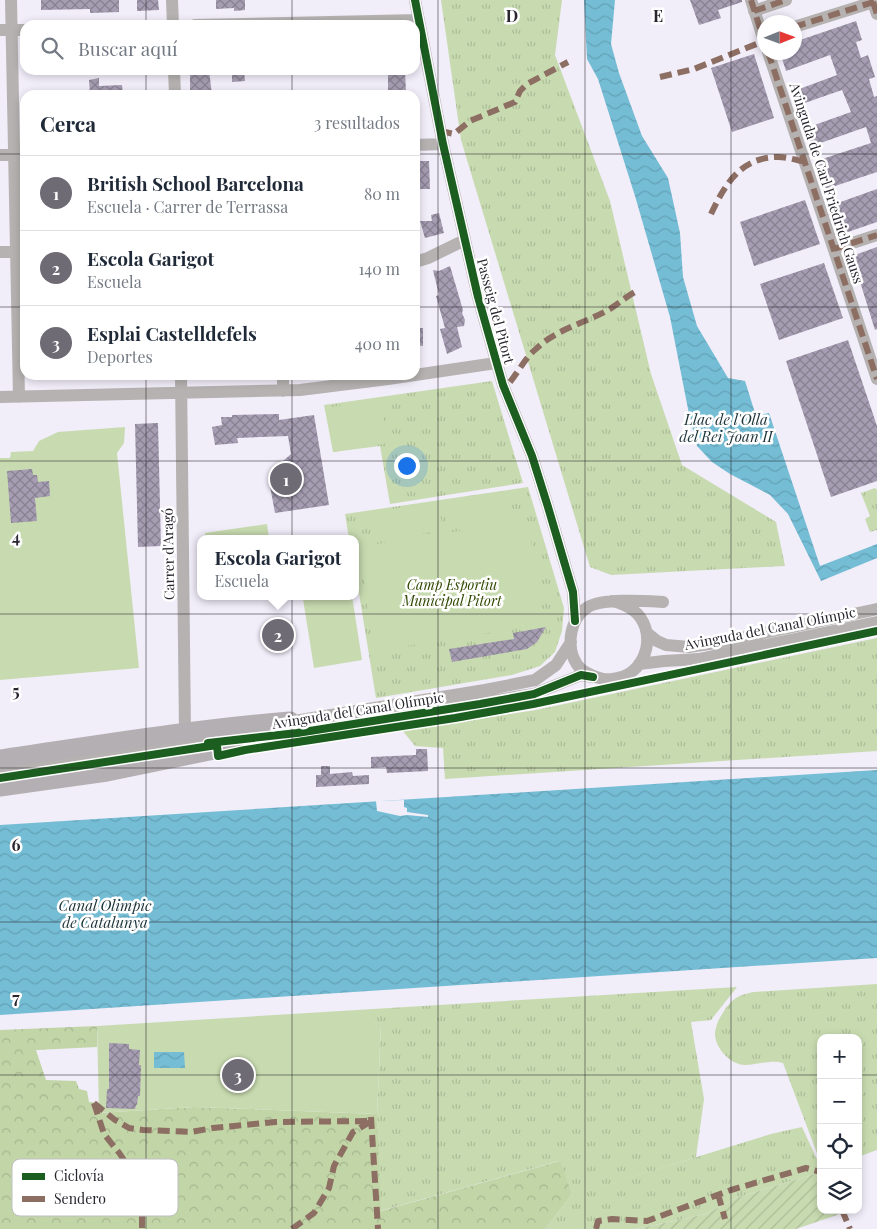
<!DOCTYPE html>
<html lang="es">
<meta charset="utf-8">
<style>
body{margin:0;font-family:"Playfair Display",serif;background:#f2f2f3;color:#1f2937}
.controls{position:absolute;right:15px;bottom:15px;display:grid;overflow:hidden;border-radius:10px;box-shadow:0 2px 8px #0003}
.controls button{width:45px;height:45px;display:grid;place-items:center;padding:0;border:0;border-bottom:1px solid #e0e1e3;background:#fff;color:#1f2937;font:25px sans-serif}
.compass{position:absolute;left:757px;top:15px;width:45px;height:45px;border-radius:50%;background:#fff;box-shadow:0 2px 8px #0003;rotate:89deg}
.you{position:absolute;left:406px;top:465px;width:18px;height:18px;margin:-12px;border:4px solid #fff;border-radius:50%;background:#1a73e8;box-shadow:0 0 0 8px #1a73e833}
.badge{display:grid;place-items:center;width:32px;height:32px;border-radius:50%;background:#6e6b75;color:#fff;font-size:16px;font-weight:700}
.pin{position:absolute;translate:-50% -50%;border:2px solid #fff;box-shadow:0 1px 5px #0006}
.popup{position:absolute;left:197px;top:535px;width:162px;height:65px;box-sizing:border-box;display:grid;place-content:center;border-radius:10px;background:#fff;filter:drop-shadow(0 1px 4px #0005);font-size:16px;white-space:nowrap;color:#747a83}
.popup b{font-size:19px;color:#1f2937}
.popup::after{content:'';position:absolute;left:50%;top:100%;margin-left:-10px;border:10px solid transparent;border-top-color:#fff}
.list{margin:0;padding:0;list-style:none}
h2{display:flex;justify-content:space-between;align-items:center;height:65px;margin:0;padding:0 20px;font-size:21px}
h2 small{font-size:16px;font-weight:400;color:#747a83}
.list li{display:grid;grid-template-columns:32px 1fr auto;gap:15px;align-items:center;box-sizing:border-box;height:75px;padding:0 20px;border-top:1px solid #e0e1e3}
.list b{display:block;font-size:19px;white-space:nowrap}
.list p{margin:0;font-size:16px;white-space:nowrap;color:#747a83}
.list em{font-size:16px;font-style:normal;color:#747a83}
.icon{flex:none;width:28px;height:28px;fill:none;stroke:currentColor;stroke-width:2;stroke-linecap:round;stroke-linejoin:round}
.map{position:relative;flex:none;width:877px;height:1229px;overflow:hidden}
.search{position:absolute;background:#fff;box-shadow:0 2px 8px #0003;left:20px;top:20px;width:400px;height:55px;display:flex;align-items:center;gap:12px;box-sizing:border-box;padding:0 18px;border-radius:15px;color:#747a83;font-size:19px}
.panel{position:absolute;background:#fff;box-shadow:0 2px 8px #0003;left:20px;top:90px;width:400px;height:290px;border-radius:15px}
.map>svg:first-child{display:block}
.grass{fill:url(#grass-tufts)}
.forest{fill:url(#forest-crowns)}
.garden{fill:url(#garden-furrows)}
.pitch{fill:#c8dbb0}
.water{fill:url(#water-waves)}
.pier{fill:#f1edf9}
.building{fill:url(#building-cross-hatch)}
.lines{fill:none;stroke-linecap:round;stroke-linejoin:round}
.minor{stroke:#b5b2b1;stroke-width:12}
.highway{stroke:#b3afb2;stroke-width:19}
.quiet{stroke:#8d6e63;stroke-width:6;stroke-dasharray:12 6;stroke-linecap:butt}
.cycleway-casing{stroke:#fff;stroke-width:11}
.cycleway{stroke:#1b5e20;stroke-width:8}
.grid{fill:none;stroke:#28252e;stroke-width:1;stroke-opacity:0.55}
.labels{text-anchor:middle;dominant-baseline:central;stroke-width:5;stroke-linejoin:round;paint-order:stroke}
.street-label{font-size:14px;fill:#28252e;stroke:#fff}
.park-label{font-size:14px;font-style:italic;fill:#2f4700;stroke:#fff}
.water-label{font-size:15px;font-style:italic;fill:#1b3239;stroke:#fff}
.key{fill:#fff;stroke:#bebec0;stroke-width:1}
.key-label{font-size:14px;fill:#28252e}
.grid-label{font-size:16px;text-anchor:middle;font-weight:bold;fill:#28252e;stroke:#fff;stroke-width:5;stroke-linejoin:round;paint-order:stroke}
</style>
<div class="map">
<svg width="877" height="1229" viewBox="0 0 877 1229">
<defs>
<pattern id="grass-tufts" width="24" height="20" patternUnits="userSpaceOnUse" patternTransform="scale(1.25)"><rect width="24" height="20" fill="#c8dbb0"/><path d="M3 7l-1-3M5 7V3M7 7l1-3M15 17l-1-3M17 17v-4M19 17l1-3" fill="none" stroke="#acbc98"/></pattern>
<pattern id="forest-crowns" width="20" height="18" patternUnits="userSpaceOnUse" patternTransform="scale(1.25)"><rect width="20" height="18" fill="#c1d5a7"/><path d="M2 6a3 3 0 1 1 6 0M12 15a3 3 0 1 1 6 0" fill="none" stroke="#a6b790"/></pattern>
<pattern id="garden-furrows" width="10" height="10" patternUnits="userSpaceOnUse" patternTransform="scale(1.25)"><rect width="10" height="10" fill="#c8dbb0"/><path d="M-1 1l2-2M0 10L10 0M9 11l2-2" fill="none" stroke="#acbc98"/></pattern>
<pattern id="water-waves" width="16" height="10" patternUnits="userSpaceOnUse" patternTransform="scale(1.25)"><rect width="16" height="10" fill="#74bdd5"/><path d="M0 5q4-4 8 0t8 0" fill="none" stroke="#64a2b7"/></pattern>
<pattern id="building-cross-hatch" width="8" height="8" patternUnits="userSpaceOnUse" patternTransform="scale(1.25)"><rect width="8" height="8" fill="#a69db2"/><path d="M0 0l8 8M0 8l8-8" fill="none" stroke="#878091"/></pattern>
</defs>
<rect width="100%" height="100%" fill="#f1edf9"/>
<path class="grass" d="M441,0H562L555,55L610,201L651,374L682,465L776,522L785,566L611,575L590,567L461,140Z
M492,381L523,483L390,504L380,446L333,452L324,405Z
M528,487L564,608L562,631L555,652L540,666L512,675L376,698L356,575V539H349L345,514Z
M875,488L877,490V530L870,532L865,519L870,516L861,493Z
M877,638V751L445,779L443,748L415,746L402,730L536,710Z
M877,984V1150L858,1157V1038H821V1154L818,1156L783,1063C771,1059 758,1065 745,1065C731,1065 715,1048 715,1034C715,1029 718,1020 721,1016C730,1000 737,995 754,992Z
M737,987L711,1020L691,1022L704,1099L696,1157L573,1195L771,1134L802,1127L821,1168V1172L736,1198L706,1214L636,1229H545L572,1194L559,1161L380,1211L377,1114L381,1025L373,1023V1009Z"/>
<path class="forest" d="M97,1026V1047L36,1050L46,1080L76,1081L79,1089L87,1091L89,1102L99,1103V1113L194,1107L377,1114L381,1211L560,1161L572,1194L545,1229H0V1030Z"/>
<path class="garden" d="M821,1172V1210H839L840,1214L796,1229H636L706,1214L736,1198Z"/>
<path class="pitch" d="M380,399L388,443L334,452L327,408Z
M125,427L124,443L117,453L139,668L0,680V458H10L11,452L33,451L39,441L58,432Z
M506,491L511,520L449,529L444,500Z
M438,501L443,530L381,541L376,512Z
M528,520L544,624L375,651L359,547Z
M267,524L269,539H205V533Z
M323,596H352L362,660L314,668L303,599Z
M373,1009V1023L381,1024L377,1114L194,1107L99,1113L97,1026Z"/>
<path class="water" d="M584,0H615L611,44L619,73L642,136L668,178L680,233L683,277L697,326L728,378L745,381L756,416L769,413L820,566L877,544V558L821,581L788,514L770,495L730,474L712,462L697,446L689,414L670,317L635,196L598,79L587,59Z
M877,770V958L0,1015V825Z
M154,1052H184L185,1068H154Z"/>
<path class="pier" d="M404,800V807L407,808V812L428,815V817L407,815L400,816L377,811L376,801Z"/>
<path class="building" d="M41,0H119V12L90,13V9L41,10Z
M137,0H158L159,10L137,11Z
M216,0H245V10L234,11V8L216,9Z
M690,0H742V2L718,10L721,18L699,25Z
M856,21L862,40L856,42L861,58L868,55L875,77L869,79L874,97L877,96V172L826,189L816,161L871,143L866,127L812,146L806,128L851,112L842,90L799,105L794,91L837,75L830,55L786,71L780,52H794V42Z
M754,54L774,118L732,132L711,68Z
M190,70H209L212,95H190Z
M232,70H244L245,81L232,82Z
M388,70H405L406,92L388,93Z
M99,78V86L122,85L123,95H90L89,80Z
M417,161H429L430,189H419Z
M877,189V222L845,233L835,204Z
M805,200L820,244L754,266L740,222Z
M439,213L444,233L425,238L420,221H432L431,215Z
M877,247V329L875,330L852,256Z
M824,263L843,318L779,340L760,284Z
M450,266L463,310L462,313L465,320L464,326L457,327L462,347L447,354L440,329L445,328L436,296L439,295L433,270L439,271Z
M415,328H423V346L415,345Z
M848,340L877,426V481L831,497L786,361Z
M279,414V420L314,415L329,505L275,513L270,486L286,484L282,462L291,454L288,436L237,438L238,443L215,445L212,427L222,425L221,417H232V415Z
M158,423L161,546L138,547L135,424Z
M32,469L33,475H37L38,482L49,481L50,496L35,498L37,521L11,523L7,471Z
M546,627L537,642L527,649L452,662L449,649L514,639L513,633Z
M416,749H427L428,771L387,773L386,767L371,768V757L416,755Z
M321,766H330V774L352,772L353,776L369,775V784L316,787V775H321Z
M109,1043L129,1044V1049L140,1050L139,1065H141L140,1096H138L137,1105H136L135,1109L106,1108L107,1089H109Z"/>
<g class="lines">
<path class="minor" d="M11,0L19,397
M172,0L173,25
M415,0L443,144L478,297L503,385L532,456L548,507L573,592L575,621
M751,0L764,41
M873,2L877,14
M754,11L786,0
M195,25L418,20
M794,27L877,1
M0,30H25
M768,52L877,379
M174,70L175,95
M415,145L443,144
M0,155H25
M834,249L877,235
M0,252H25
M415,262L428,258L465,240
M181,375L185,733
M283,375V391
M0,397L300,390L388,379L496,363
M612,601C620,603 626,605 633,610C658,629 648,672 618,678C612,679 608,680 603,679C595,677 589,675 582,670C564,654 568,619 588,607C604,598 645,601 663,602
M647,633L657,641L666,645L689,647L722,642L877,609
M639,664L664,661L699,659L877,622
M282,723L485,690L535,680L556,665L571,642
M290,733L534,694L581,675L593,677
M0,770L123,751L146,750L201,744"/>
<path class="highway" d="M0,759C96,745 192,729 290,721
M0,787L107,772L297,733"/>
<path class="quiet" d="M751,0L764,41
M873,2L877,14
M754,11L786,0
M794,27L877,1
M768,52L877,379
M660,77L694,69L764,41
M440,133L445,132L454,134L470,121L515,102L520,91L527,84L568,62
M711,214C725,184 741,157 778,157C787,157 796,160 805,162
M834,249L877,235
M510,382C519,371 525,358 536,349C556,329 586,323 610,309C619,303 626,297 635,292
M94,1103L115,1120L129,1128L143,1130L191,1132L213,1128L275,1122L372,1121
M94,1103L104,1134L120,1154L137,1181L142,1196V1229
M371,1117L378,1229
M718,1194L725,1219
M842,1210L850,1229
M292,1229L314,1213L329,1188L334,1166L353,1132L370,1122
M596,1229L598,1221L612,1219L647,1221L731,1190L806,1168L821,1172"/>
<defs>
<path id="cycleway" d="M415,0L443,144L478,297L503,385L532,456L548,507L573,592L575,621
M208,743L297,733L480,704L534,694L581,675L593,677
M0,778L217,745L218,756L245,750L455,718L533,704L877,631"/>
</defs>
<use href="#cycleway" class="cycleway-casing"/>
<use href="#cycleway" class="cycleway"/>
</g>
<path class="grid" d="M146,0V25M292,0V25M438,0V1229M585,0V1229M731,0V1229M146,70V95M292,70V95M0,154H25M415,154H877M0,307H25M415,307H877M146,375V1229M292,375V1229M0,461H877M0,614H877M0,768H877M0,922H877M0,1075H821M858,1075H877"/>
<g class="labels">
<g class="street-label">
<text transform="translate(827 183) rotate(72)">Avinguda de Carl Friedrich Gauss</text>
<text transform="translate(496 311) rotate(75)">Passeig del Pitort</text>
<text transform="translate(168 554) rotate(-91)">Carrer d'Aragó</text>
<text transform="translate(770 628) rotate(-11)">Avinguda del Canal Olímpic</text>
<text transform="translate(358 710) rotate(-9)">Avinguda del Canal Olímpic</text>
</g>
<g class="park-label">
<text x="452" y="584">Camp Esportiu<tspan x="452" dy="16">Municipal Pitort</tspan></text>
</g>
<g class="water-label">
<text x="726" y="419">Llac de l'Olla<tspan x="726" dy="17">del Rei Joan II</tspan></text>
<text x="105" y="905">Canal Olimpic<tspan x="105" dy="17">de Catalunya</tspan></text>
</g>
</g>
<rect x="12" y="1159" width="166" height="57" rx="8" class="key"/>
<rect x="22" y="1173" width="23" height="7" fill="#1b5e20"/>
<rect x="22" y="1196" width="23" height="6" fill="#8d6e63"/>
<g class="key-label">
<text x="54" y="1181">Ciclovía</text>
<text x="54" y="1204">Sendero</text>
</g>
<g class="grid-label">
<text x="512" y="22">D</text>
<text x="658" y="22">E</text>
<text x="16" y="543">4</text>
<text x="16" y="697">5</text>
<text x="16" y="851">6</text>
<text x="16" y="1004">7</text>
</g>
</svg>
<div class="controls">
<button>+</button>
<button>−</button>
<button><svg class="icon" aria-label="locate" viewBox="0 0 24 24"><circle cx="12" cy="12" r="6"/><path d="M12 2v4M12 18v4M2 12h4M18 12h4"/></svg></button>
<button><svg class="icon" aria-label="layers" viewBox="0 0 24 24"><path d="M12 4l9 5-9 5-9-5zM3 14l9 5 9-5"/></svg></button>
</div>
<svg class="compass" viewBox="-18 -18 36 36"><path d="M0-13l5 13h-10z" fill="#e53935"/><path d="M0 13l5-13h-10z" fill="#747a83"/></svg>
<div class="you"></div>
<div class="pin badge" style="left:286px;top:479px">1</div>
<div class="pin badge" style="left:278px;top:635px">2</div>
<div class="popup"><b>Escola Garigot</b>Escuela</div>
<div class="pin badge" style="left:238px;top:1075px">3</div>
<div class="search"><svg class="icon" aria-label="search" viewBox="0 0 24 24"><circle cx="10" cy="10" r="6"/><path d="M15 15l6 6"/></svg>Buscar aquí</div>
<section class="panel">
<h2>Cerca<small>3 resultados</small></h2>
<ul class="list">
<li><span class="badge">1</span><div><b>British School Barcelona</b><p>Escuela · Carrer de Terrassa</p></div><em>80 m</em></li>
<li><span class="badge">2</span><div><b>Escola Garigot</b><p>Escuela</p></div><em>140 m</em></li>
<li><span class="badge">3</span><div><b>Esplai Castelldefels</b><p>Deportes</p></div><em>400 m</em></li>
</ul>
</section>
</div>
